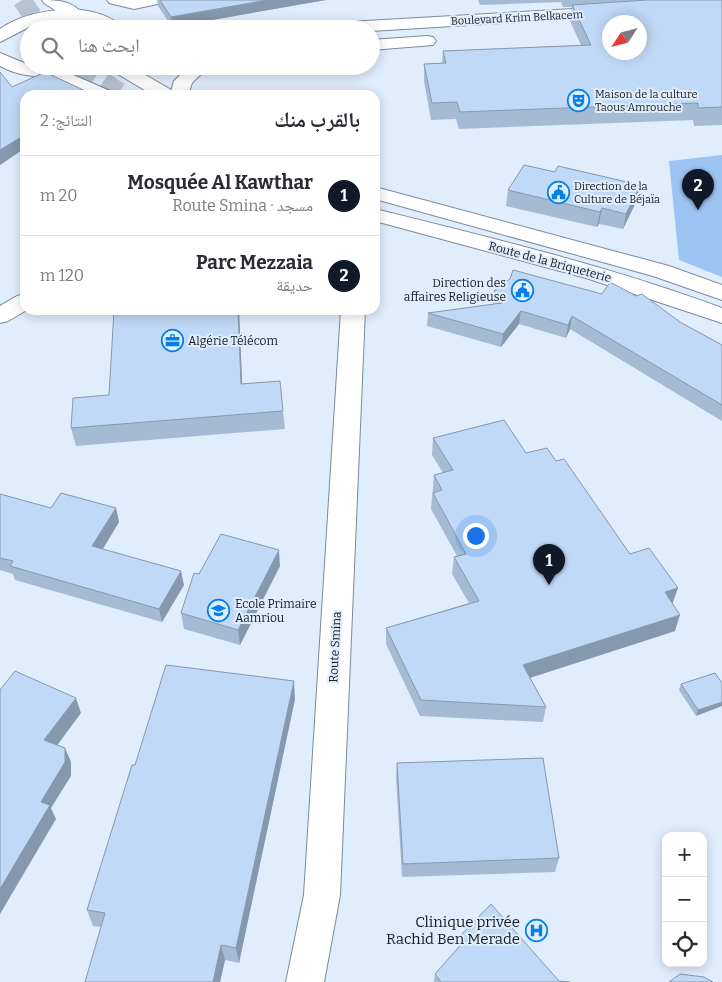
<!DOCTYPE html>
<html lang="ar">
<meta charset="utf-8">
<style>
body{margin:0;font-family:Bitter,"Noto Naskh Arabic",serif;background:#f7f7f7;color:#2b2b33;direction:rtl}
.controls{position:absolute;right:15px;bottom:15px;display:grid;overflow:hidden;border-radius:10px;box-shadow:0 2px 12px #0003}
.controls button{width:45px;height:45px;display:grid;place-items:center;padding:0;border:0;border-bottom:1px solid #e1e1e2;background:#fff;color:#2b2b33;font:25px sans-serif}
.compass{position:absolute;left:602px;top:15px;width:45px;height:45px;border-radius:50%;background:#fff;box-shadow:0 2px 12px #0003;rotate:234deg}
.you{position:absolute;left:475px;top:535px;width:18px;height:18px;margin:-12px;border:4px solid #fff;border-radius:50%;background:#1a73e8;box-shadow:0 0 0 8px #1a73e833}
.badge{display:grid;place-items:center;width:32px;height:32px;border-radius:50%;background:#111827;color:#fff;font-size:16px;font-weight:700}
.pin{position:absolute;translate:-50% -41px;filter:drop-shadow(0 1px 2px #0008)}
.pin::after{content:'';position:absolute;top:26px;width:18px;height:15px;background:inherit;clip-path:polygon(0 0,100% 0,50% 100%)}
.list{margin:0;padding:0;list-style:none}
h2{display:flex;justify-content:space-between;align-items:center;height:65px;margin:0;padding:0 20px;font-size:21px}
h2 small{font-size:16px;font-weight:400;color:#7c7c81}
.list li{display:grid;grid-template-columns:32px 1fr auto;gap:15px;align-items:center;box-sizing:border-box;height:80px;padding:0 20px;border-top:1px solid #e1e1e2}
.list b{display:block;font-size:19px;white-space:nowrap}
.list p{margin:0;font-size:16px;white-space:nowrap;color:#7c7c81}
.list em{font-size:16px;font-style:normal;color:#7c7c81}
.icon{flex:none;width:28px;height:28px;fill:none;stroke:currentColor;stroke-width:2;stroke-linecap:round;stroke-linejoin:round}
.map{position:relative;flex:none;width:722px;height:982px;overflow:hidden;direction:ltr}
.search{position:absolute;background:#fff;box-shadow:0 2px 12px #0003;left:20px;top:20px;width:360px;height:55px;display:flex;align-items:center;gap:12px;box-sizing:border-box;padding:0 18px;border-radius:28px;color:#7c7c81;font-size:19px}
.panel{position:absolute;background:#fff;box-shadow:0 2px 12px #0003;left:20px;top:90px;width:360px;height:225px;border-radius:15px;direction:rtl}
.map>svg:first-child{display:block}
.green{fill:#9cc4f3}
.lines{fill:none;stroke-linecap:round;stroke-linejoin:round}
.tertiary-tunnel{stroke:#b8c3d1;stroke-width:19;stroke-dasharray:19 9;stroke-linecap:butt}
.primary-tunnel{stroke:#b8c3d1;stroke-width:19;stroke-dasharray:19 9;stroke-linecap:butt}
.minor-casing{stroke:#7b8a9b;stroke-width:2}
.tertiary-casing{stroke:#7b8a9b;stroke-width:2}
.secondary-casing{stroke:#7b8a9b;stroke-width:2}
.primary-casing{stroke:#7b8a9b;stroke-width:2}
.minor{fill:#fff;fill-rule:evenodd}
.tertiary{fill:#fff;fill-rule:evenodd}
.secondary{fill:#fff;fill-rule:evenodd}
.primary{fill:#fff;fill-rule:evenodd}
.wall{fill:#a5bbd4}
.shaded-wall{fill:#8698ad}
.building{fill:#c0d9f7;stroke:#8698ad;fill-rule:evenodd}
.labels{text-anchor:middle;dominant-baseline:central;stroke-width:4;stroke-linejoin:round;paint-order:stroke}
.far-street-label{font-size:11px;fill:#171c23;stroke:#e0edfc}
.far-poi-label{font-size:11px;fill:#171c23;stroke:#e0edfc;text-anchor:start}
.street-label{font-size:12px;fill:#171c23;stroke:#e0edfc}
.poi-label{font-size:12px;fill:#171c23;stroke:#e0edfc;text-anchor:start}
.near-poi-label{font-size:15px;fill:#171c23;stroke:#e0edfc;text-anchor:end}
</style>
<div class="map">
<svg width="722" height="982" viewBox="0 0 722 982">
<rect width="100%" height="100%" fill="#e0edfc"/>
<path class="green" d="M722,155V277L679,260L669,161Z"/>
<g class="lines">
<path class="tertiary-tunnel" d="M38,24L41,29
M80,66L124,95"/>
<path class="primary-tunnel" d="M22,0L38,24L44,29"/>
<defs>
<path id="minor" d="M107,0H164L162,3L134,9L109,3Z
M25,294V310H27L8,321L0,323V306L17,296Z
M341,310H365L340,895L324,982H286L304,895Z"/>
<path id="tertiary" d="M40,66L71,74L110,91L112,95H88L59,82L37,75L34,71Z
M108,66H130L173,91L175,95H153L111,70Z
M375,187L669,266L722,285V300L653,276L375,199Z
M375,209C492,238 609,266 722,308V323L586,278L375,221Z"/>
<path id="secondary" d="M42,0C57,0 74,1 83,15L81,19H69L44,3Z"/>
<path id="primary" d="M608,7L614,8L616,12L614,16L371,31V29H305L307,25L313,24Z
M73,9C90,11 112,14 122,29H103L86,21L57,20L31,26L0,42V29C21,14 48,10 73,9Z
M427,36L433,37L436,41L433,45L371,50V40Z
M0,53L29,65V66H89L86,70C58,77 27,81 0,66Z
M189,66H209L192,83L188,95H170L174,81Z"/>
</defs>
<use href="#minor" class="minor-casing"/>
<use href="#tertiary" class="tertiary-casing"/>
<use href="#secondary" class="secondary-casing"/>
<use href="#primary" class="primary-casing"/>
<use href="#minor" class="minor"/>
<use href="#tertiary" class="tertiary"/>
<use href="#secondary" class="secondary"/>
<use href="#primary" class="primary"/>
</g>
<path class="wall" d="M157,0H326L172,27L158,6Z
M478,0H722V125L694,126L693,120L459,129L456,119L431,120L424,81V64L442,63L443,51L581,45L570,21L572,7H563L561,2L480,5Z
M12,87L25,95V148L0,165Z
M508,190L637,200L623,229L599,224L597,227L506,206Z
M494,291L680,322L722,345V421L570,329L566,338L519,324L501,347L427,326L428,313L493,304Z
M239,310L242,384L283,411L285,429L76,446L71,428L109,395Z
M433,438L526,453L556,461L630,554L673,604L675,631L530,678L546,707L543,722L420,716L386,644V628L469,603L452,574L454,557L457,556L431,509L434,475L443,473L432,455Z
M0,494L51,508H116L119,522L103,549L184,585L162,622L15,580L13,574L0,570Z
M280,566L240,645L184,629L181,613Z
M722,683L696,716L679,690L681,684Z
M295,699L239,963L225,960L220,982H85L101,927L93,926L87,910L135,765Z
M397,763L559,858L555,872L402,877L396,778Z
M461,935L559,981L570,982H434L435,974L460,947Z"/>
<path class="shaded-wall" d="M268,0H326L172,27L171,17Z
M23,136L25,148L0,165V150Z
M640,185L637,200L623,229L626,214Z
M602,208L599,224L597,227L600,212Z
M238,310H239L243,402L241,384Z
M521,311L519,324L501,347L503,334Z
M572,316L570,329L566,338L568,325Z
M116,508L119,522L96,560L92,546Z
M279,550L280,566L240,645L238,630Z
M181,571L184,585L162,622L159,609Z
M678,588L672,605L665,592Z
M680,615L675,631L520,681L523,665Z
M294,681L295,699L239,963L236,948Z
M76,698L81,713L50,755L44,740Z
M722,702V706L696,716L698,710Z
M65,748L71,762V776L51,808L56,819L0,914V889L41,802Z
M221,945L225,960L220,982H213Z"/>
<path class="building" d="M160,0H268L171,17Z
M647,0H722V107L698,108V103L460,112L457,102L432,103L424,64L446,63L443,51L591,45L572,5ZM610,22H640V52H610Z
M0,72L12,87L45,72L94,95H25V137L23,136L0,150Z
M524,165L555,172L558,166L640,185L626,214L602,208L600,212L508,190Z
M513,270L602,294L610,282L636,296L642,294L680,322L722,345V405L572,316L568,325L521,311L503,334L428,313L502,303L494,291L510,279Z
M114,310H238L241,384L280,381L283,411L71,428L73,398L109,395Z
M504,420L526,453L547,448L556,461L564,459L630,554L649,548L678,588L665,592L680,615L523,665L546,707L421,700L386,628L479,601L454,557L466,554L433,493L442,490L434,475L453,470L433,438Z
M61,493L116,508L92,546L181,571L159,609L10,566L13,561L0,558V494L51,508Z
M221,534L279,550L238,630L181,613L194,573L199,574Z
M166,665L294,681L236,948L221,945L213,982H85L105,913L87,910L132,765H135Z
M15,671L76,698L44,740L65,748V762L41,802L50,805L0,889V690Z
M715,673L722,683V702L698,710L681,684Z
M543,758L559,858L403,864L397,763Z
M491,904L559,981L570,982H441L435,974L465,940L461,935Z
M680,974L704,977L713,982H669Z"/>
<defs>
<symbol id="theatre-ring" viewBox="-11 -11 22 22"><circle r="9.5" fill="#e0edfc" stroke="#067fe6" stroke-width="1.5"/><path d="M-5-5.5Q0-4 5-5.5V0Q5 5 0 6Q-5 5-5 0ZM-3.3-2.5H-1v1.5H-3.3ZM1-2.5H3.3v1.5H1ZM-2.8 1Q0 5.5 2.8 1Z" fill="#067fe6"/></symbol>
<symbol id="civic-ring" viewBox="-11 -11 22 22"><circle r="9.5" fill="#e0edfc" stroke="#067fe6" stroke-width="1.5"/><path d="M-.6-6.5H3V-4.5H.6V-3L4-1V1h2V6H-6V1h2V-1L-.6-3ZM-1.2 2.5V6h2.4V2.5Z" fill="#067fe6"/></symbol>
<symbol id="office-ring" viewBox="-11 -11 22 22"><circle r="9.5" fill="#e0edfc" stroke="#067fe6" stroke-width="1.5"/><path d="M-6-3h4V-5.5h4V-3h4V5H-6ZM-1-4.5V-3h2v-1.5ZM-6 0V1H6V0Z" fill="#067fe6"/></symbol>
<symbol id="school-ring" viewBox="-11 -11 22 22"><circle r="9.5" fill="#e0edfc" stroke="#067fe6" stroke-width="1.5"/><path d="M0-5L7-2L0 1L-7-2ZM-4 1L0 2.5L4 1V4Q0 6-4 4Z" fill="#067fe6"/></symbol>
<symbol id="hospital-ring" viewBox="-11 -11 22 22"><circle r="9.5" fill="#e0edfc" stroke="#067fe6" stroke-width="1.5"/><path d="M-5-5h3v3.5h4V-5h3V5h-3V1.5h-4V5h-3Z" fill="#067fe6"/></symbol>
</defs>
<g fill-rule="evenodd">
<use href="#theatre-ring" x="566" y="88" width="25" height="25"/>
<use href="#civic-ring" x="546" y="180" width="25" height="25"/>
<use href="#civic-ring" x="510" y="278" width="25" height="25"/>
<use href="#office-ring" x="160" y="328" width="25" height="25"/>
<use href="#school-ring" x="206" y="598" width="25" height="25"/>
<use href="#hospital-ring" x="524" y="918" width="25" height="25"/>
</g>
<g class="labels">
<g class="far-street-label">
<text transform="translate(517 18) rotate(-3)">Boulevard Krim Belkacem</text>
</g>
<g class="far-poi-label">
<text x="595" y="94">Maison de la culture<tspan x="595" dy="13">Taous Amrouche</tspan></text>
<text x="574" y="186">Direction de la<tspan x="574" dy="13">Culture de Béjaïa</tspan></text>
</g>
<g class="street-label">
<text transform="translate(550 262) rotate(15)">Route de la Briqueterie</text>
<text transform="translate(335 647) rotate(-87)">Route Smina</text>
</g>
<g class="poi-label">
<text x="506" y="283" text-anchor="end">Direction des<tspan x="506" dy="14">affaires Religieuse</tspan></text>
<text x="188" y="341">Algérie Télécom</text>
<text x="235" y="604">Ecole Primaire<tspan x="235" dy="14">Aamriou</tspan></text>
</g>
<g class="near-poi-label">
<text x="520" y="922">Clinique privée<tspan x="520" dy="17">Rachid Ben Merade</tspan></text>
</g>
</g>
</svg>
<div class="controls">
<button>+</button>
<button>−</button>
<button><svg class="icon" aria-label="locate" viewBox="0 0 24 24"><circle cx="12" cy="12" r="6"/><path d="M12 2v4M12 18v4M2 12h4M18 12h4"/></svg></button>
</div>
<svg class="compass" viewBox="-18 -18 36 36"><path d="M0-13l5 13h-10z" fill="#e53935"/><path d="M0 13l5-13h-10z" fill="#7c7c81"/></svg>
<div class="you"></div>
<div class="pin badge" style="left:549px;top:585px">1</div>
<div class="pin badge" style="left:698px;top:210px">2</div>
<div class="search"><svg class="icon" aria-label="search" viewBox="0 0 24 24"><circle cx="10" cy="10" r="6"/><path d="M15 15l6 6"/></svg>ابحث هنا</div>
<section class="panel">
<h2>بالقرب منك<small>النتائج: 2</small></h2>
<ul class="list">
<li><span class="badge">1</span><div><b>Mosquée Al Kawthar</b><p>مسجد · Route Smina</p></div><em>20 m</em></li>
<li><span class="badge">2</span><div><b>Parc Mezzaia</b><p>حديقة</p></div><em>120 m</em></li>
</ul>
</section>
</div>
